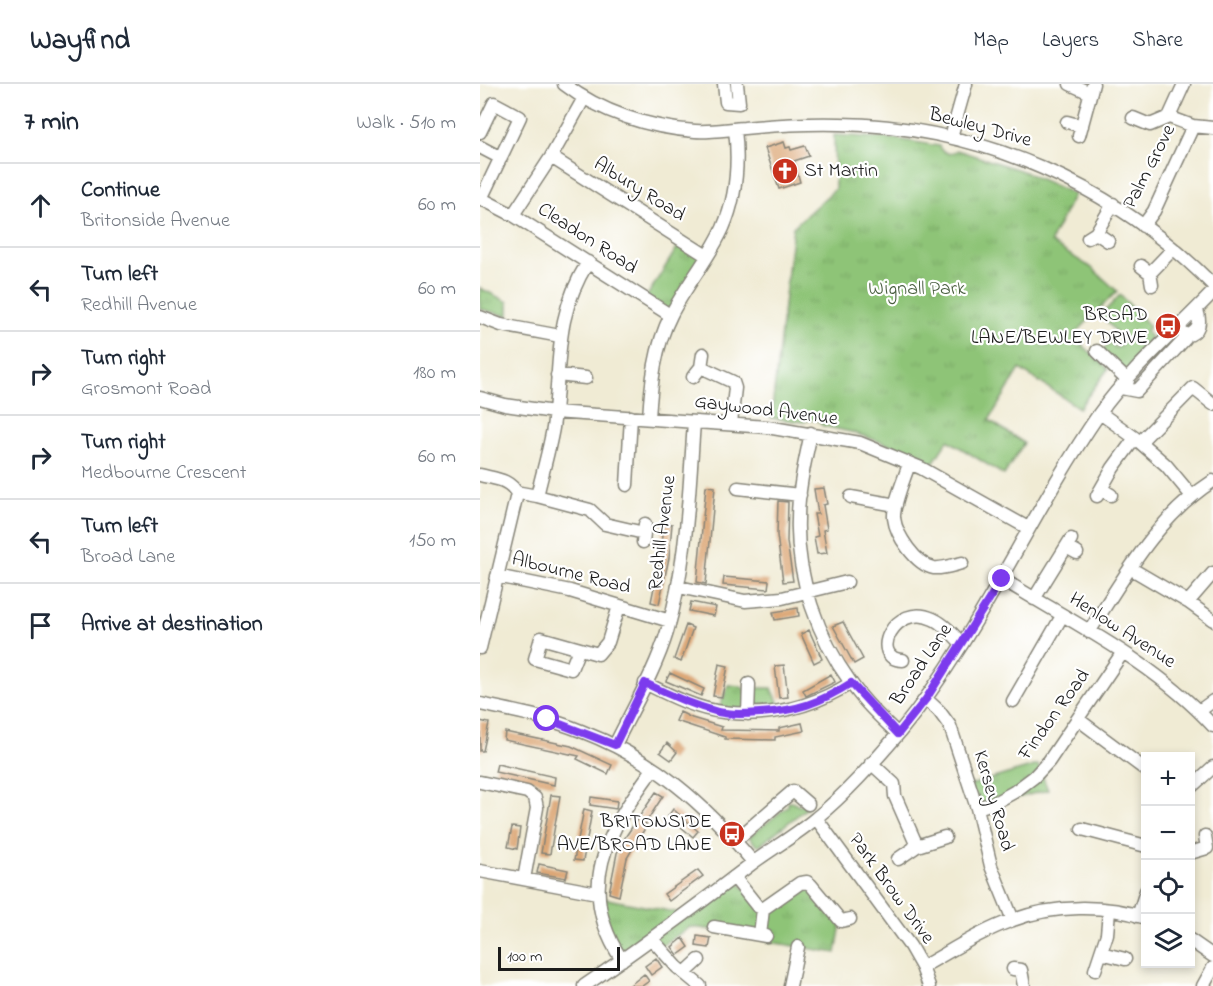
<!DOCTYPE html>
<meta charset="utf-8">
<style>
body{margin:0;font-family:"Indie Flower",sans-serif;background:#f6f6f7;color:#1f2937}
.controls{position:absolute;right:18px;bottom:18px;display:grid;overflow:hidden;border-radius:0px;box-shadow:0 3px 9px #0003}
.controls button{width:54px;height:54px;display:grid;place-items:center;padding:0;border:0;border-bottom:2px solid #e0e1e3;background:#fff;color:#1f2937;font:30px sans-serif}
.scale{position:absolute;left:18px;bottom:15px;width:122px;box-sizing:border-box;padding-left:6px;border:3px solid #1c1c1c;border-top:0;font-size:16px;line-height:21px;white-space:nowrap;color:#1c1c1c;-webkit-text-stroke:4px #fff;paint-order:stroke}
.stop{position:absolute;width:18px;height:18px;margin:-14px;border:4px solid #7c3aed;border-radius:50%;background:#fff}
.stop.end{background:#7c3aed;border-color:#fff;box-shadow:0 2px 6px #0008}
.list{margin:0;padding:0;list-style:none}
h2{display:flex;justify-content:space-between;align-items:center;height:78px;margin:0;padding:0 24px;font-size:26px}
h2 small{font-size:20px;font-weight:400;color:#747a83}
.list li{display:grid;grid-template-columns:39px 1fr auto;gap:18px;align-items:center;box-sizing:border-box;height:84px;padding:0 24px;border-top:2px solid #e0e1e3}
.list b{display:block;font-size:22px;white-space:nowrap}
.list p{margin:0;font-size:20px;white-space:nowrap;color:#747a83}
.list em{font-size:20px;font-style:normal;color:#747a83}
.icon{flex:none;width:33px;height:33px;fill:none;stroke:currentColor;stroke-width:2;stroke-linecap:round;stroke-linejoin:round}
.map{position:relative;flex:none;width:733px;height:902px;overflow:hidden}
header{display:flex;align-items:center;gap:36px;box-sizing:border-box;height:84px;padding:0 30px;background:#fff;border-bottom:2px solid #e0e1e3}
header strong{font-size:28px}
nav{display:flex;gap:33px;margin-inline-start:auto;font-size:21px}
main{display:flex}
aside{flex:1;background:#fff}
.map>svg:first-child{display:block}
.grass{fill:url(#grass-tufts);stroke:#55704a;stroke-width:1.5}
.building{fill:#dca777}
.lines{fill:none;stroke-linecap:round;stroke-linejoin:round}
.minor-casing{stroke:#868478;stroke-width:15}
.minor{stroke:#fff;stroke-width:12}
.route{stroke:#7c3aed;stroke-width:8}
.labels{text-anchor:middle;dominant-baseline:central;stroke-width:4.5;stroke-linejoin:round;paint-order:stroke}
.street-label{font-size:20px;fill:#1c1c1c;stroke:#fff}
.poi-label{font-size:20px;fill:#1c1c1c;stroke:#fff;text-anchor:end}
.park-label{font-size:20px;fill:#4a5f40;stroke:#fff}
</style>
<header>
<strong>Wayfind</strong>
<nav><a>Map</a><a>Layers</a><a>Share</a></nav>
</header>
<main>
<aside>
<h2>7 min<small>Walk · 510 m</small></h2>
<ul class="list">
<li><svg class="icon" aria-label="ahead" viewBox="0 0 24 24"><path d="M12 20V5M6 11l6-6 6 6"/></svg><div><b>Continue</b><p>Britonside Avenue</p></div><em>60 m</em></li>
<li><svg class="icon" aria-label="left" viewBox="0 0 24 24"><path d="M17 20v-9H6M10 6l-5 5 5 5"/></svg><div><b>Turn left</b><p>Redhill Avenue</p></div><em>60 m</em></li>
<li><svg class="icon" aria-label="right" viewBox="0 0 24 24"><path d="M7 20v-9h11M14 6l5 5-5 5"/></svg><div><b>Turn right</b><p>Grosmont Road</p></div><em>180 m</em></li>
<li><svg class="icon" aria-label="right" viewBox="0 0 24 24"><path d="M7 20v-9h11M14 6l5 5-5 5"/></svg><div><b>Turn right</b><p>Medbourne Crescent</p></div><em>60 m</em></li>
<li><svg class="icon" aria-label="left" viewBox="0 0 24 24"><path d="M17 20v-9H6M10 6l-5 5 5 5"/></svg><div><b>Turn left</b><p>Broad Lane</p></div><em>150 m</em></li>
<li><svg class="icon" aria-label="arrive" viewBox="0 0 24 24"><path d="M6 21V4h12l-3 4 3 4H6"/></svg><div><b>Arrive at destination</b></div></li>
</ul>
</aside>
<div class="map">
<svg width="733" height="902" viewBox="0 0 733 902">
<defs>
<pattern id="grass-tufts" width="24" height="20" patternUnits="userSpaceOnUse" patternTransform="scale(1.5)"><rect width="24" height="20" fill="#8ec477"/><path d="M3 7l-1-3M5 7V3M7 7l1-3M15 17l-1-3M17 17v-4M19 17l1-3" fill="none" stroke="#7aa866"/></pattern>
</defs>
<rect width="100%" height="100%" fill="#fff"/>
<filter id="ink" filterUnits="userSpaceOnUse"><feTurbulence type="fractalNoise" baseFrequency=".0167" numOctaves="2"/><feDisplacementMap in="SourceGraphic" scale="12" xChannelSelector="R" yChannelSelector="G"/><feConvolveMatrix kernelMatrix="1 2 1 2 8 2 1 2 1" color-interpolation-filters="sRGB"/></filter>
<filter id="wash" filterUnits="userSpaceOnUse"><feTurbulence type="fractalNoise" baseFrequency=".008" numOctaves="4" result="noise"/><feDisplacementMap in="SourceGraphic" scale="24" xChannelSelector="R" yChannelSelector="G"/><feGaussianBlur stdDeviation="1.35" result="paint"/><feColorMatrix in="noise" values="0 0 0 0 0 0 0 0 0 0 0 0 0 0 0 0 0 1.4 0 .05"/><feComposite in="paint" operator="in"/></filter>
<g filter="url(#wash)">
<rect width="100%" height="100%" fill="#f0ebd4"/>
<path class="grass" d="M354,51L416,55L459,62L461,66L469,70L477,66L540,86L594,110L572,154L571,159L612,184L637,207L593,252L628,285L599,324L540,285L509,336L544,359L524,391L468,356L453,379L407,360L371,348L343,342L337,336H329L324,338L291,334L313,143L355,105Z
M202,156L227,172L190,231L165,215Z
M0,204L28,218V232L0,225Z
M640,211L670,242L666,247L671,253L649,287L645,289L622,267L630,259L637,264L644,257L621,231Z
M248,601L260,602L268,608L277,604H292L302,627L238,628Z
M558,681L568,706L497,724L490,701Z
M308,718H312L319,722L323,720L328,723L280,761H276L269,753L308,722Z
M254,793L283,825L320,799L331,801L361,839L356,869L290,858L280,851L210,843L179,863L172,855L142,876L117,813L205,830Z"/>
<g id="blocks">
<path class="building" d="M304,58L306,64L310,63L311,66L325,62L329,72L314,77L320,98L299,105L285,64Z
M226,402L235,403L226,500L217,498Z
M344,404L347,420L343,421L347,445L343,446L347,469L337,470L334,453L338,452L334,430H338L334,405Z
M298,417L308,418L307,458L313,497L303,498L297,451Z
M183,439L192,440L189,474L179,520L171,518L180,474Z
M244,493L289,497L288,505L243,501Z
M211,518L236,523L234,532L209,527Z
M318,524L319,532L295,536L293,528Z
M363,538L383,575L374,580L353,542Z
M206,541L213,544L201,578L194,575Z
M329,546L342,575L334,579L321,550Z
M239,580L248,582L242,613L233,612Z
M304,581L308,613L299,614L295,582Z
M190,589L224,605L221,612L186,597Z
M351,590L355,598L326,612L323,606Z
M200,628L212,634L242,643L241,646L299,647V644L322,639L324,647L295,653V656L245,655V653L196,637Z
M0,637L9,639L3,667H0Z
M25,648L91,662L132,681L128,690L97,675L99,672L24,656Z
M187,659L197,668L191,676L180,668Z
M17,680L75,693L74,701L15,688Z
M176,708L183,712L165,740L167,741L147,774L139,812L129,809L137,769L146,752Z
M71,711L80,712L70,770L61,769Z
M111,713L137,717L136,725L110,721Z
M104,725L112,727L103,777L94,776Z
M193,725L218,747L213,753L188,732Z
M32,743L40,744L37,765L28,763Z
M59,780L88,786L86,794L57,789Z
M218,786L223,792L189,817L184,810Z
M217,852L231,854L229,864L216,862Z
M203,854L209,863L198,871L192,863Z
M176,874L182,883L171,891L165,882Z
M164,890L169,897L162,902H149Z"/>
</g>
</g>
<g filter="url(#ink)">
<use href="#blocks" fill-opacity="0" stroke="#868478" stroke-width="1.5"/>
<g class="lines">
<defs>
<path id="minor" d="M84,0C120,28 170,44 215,47C232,48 248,45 264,44C296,41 328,39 360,40C500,42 634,101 733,201
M244,0L246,18L259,19L257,0
M590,0L610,9
M689,33L713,42L733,44
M653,34L670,41L689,33L704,0
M587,38L602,42
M0,48L14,19L40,33L1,115
M599,52L613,0
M471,53L486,0
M0,63L21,74
M71,73L227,172
M0,114L33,131L190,231
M33,131L71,73L104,14
M663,142L674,127L713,42
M616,149L628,157
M608,154L616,149L633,120
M661,182L670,189L672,201
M670,189L693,165
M0,233L21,241L80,252
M706,252C720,248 721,238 717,226
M617,267L648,297
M221,283L253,298L255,304L251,339
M77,291L106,294
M213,293L221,283L223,270
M641,304L657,307L705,255L706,252L699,243
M0,314L25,321L74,328L287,343L380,359L441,384L548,444
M620,329L655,354L686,381L711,411
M169,334C171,300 175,262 191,231C206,201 229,175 243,144C257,112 259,80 255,45
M331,349C325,377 318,406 318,435C316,492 338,554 371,599C384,618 401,634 418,650
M660,358L713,304L733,320
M429,380C425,393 413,420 414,434C416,451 436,481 454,484C463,485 473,481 482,479
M0,391C15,395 30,395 37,410L0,564
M147,401L151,333
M258,404L320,411
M621,405L631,411
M37,410L41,409L57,412L110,426L125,440L164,449
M57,412C62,390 69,367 73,344C82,281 72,236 108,178
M617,412L633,384L655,354
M371,413L416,421
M163,458L165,440
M586,463L597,469
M650,484L708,518L733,536
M17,492L90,507L190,537
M522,495C595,540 674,578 733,642
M199,503L265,517L302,514L367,498
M554,515L591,455
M708,518L733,489
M609,548C645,492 676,434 733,397
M99,565L91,585L55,575L61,554L118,570L128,558L139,522
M423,576C388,575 414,517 453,535C464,540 473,550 481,559
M165,599C189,611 216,625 243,628C290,634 331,624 371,599
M446,615L459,627L470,642L497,724L511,782L533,836
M533,617L582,532
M0,620C34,627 69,634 101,647C174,675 224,719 273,778
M719,627L733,617
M268,630L269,600
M599,636L666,686
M135,661C152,626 176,585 187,548C207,480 209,408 214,338
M391,679L414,700L415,712L437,762L465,753
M0,698L47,708L55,714L57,724L44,795
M710,704L733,683
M497,724L516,718L534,708L554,693L569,677L643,568
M336,734L430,862L442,883L449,902
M602,745L666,762
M255,757L313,707L328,720
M710,769L727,764L725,752
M418,775L437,762
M0,787L117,809
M254,793L277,822L283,825L320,799L327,798L331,801L361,837L370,835
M658,832L666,807
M234,843L286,852
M280,851L283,825
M172,855L197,883L220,902
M710,856L733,872
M621,869L645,875
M142,876C94,804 127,748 173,685
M442,883C471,867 501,847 533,836C573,821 625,820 666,834
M533,885L541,886L544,902
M615,886L627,850L629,827
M205,889L219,876
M104,902C160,864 215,823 270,781C291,765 315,752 336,734C366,710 394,678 419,649C499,552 548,433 619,330C651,285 695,248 733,208
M310,902L318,863
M723,902L733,884"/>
</defs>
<use href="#minor" class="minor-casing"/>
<use href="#minor" class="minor"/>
</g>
</g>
<g class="lines" filter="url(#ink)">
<path class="route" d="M67,635L135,661L165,599C189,611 212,621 238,628C251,631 267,630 280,629C316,627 340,619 371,599L418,650L446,615L522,495"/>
</g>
<defs>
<symbol id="church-disc" viewBox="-11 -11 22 22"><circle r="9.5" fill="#c8321e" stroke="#fff"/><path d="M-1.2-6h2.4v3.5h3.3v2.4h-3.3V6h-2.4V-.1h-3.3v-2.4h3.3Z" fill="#fff"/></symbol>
<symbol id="bus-disc" viewBox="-11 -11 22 22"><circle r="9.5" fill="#c8321e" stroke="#fff"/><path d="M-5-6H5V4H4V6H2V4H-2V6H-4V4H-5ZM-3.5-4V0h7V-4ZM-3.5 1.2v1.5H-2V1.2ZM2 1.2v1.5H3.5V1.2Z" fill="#fff"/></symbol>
</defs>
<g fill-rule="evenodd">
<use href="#church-disc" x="290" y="72" width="30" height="30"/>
<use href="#bus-disc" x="673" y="227" width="30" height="30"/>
<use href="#bus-disc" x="237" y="735" width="30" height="30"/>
</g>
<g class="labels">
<g class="street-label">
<text transform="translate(500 44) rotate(15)">Bewley Drive</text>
<text transform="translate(670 83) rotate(-63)">Palm Grove</text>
<text transform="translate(159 106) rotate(32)">Albury Road</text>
<text transform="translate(107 155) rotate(33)">Cleadon Road</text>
<text transform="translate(286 327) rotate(7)">Gaywood Avenue</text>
<text transform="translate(183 449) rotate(-83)">Redhill Avenue</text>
<text transform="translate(91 490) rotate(14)">Albourne Road</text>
<text transform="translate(642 547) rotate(33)">Henlow Avenue</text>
<text transform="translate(442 581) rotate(-56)">Broad Lane</text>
<text transform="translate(575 631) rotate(-54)">Findon Road</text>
<text transform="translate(513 717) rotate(74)">Kersey Road</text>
<text transform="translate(411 805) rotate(54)">Park Brow Drive</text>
</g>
<g class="poi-label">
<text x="324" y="87" text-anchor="start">St Martin</text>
<text x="668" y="231">BROAD<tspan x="668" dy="23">LANE/BEWLEY DRIVE</tspan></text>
<text x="232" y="738">BRITONSIDE<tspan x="232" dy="23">AVE/BROAD LANE</tspan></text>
</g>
<g class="park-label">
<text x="437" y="205">Wignall Park</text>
</g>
</g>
</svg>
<div class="controls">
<button>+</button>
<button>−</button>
<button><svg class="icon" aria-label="locate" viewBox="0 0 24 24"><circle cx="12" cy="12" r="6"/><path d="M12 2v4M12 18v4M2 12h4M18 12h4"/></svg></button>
<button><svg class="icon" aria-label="layers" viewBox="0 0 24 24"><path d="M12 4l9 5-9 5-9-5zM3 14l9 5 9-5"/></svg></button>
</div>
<div class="scale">100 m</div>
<div class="stop" style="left:67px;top:635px"></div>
<div class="stop end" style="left:522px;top:495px"></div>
</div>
</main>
